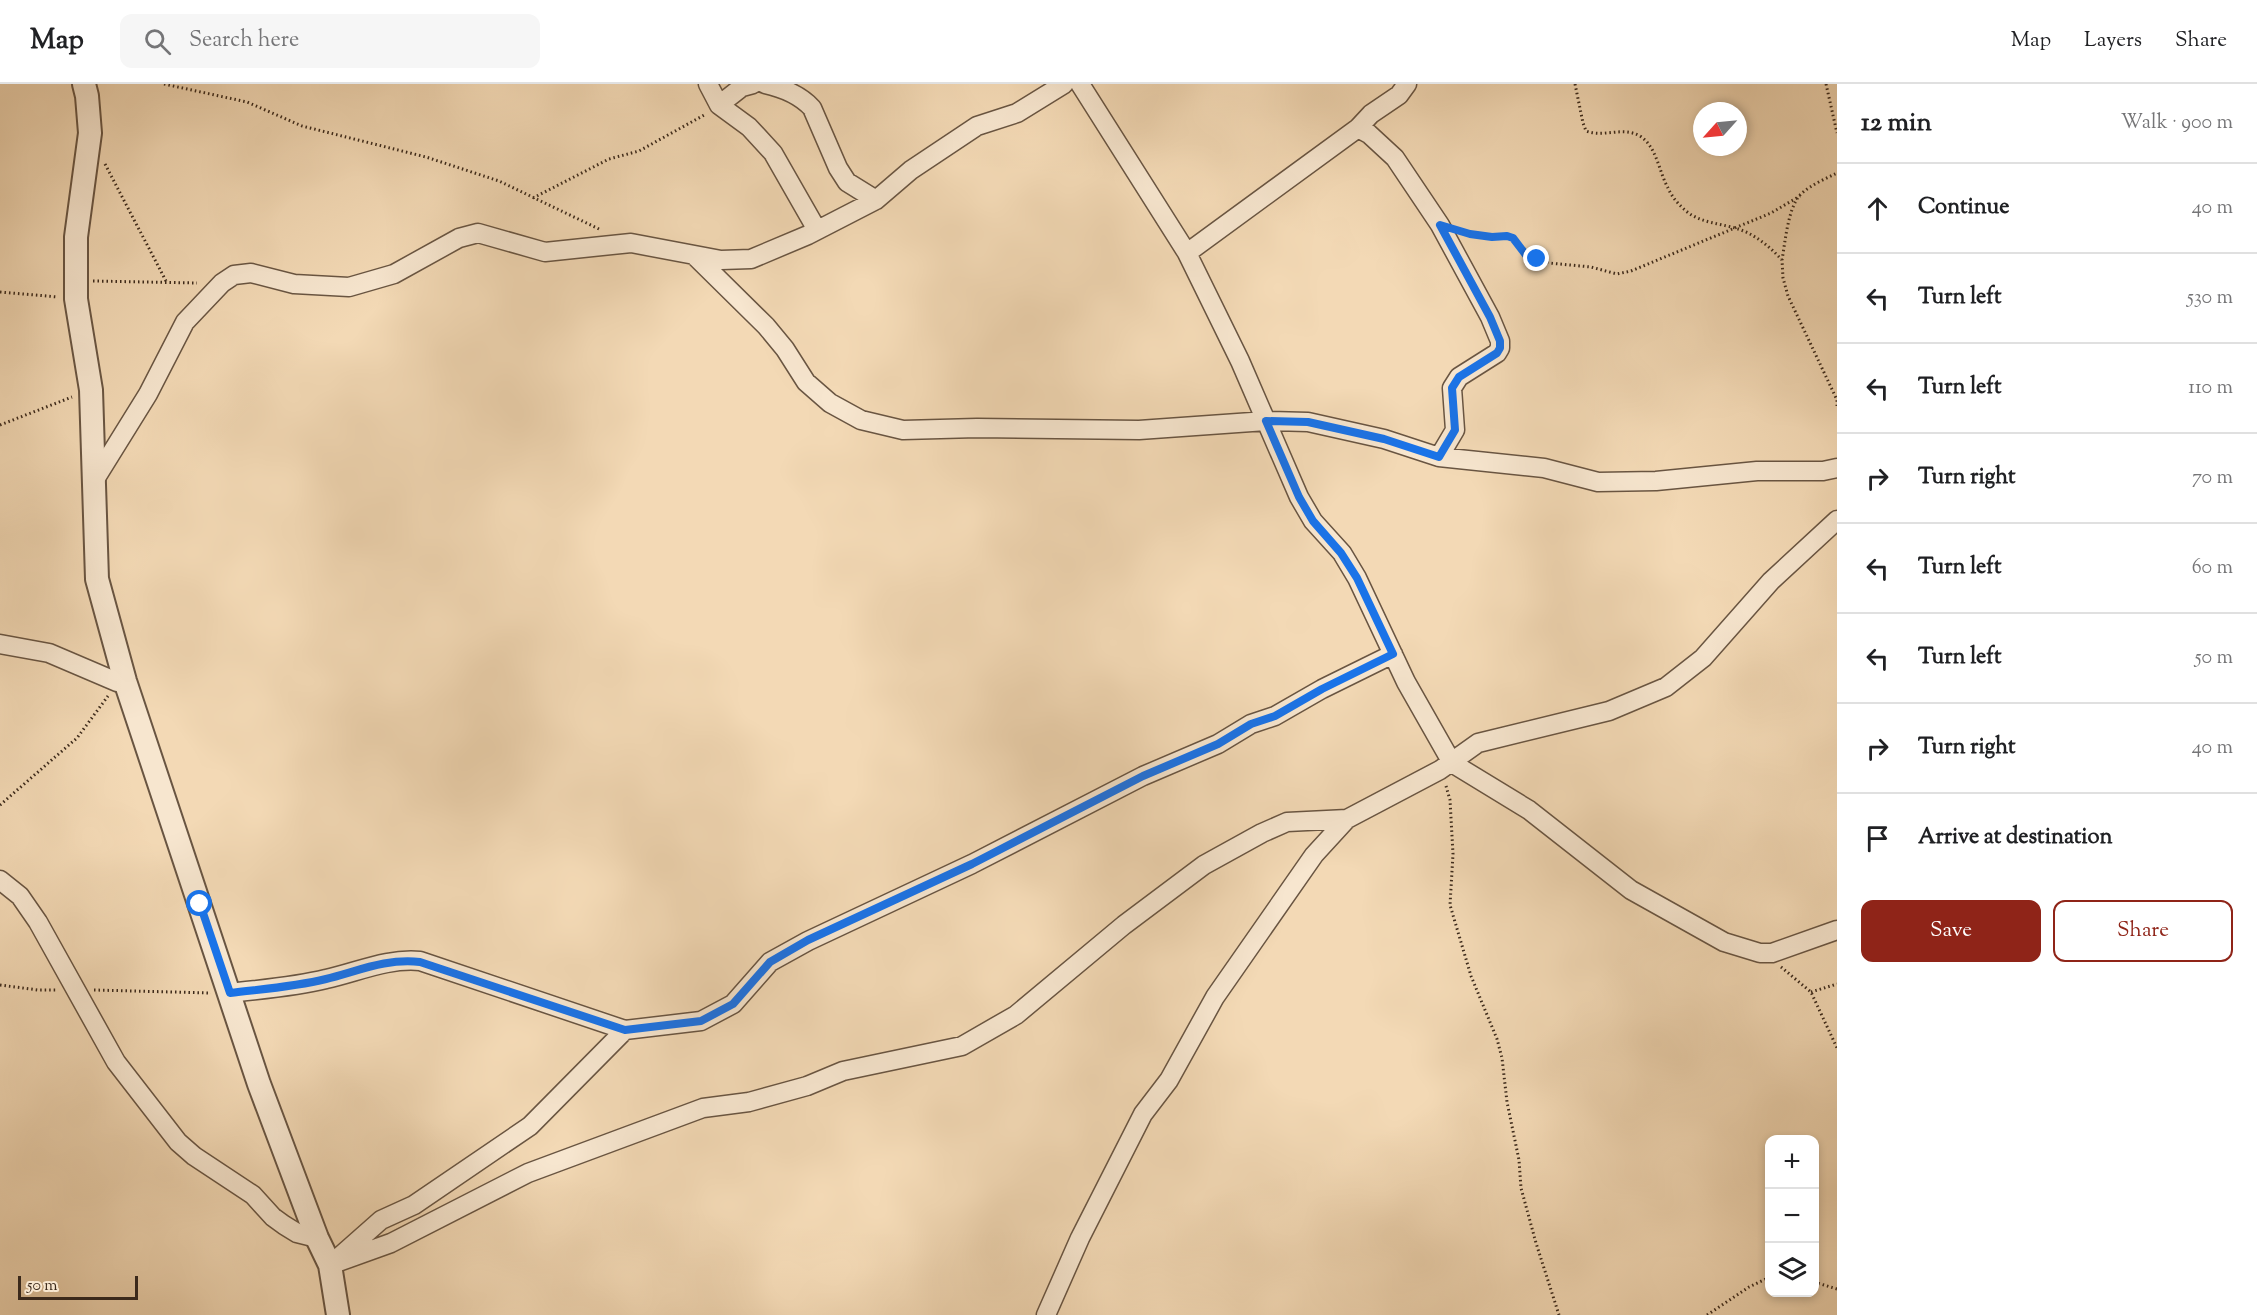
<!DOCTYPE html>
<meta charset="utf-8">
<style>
body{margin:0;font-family:"Sorts Mill Goudy",serif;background:#f6f6f6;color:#202124}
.controls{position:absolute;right:18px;bottom:18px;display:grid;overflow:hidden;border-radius:12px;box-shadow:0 3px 9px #0003}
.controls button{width:54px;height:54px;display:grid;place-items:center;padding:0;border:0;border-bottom:2px solid #e0e0e0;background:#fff;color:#202124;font:30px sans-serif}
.compass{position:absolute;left:1693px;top:18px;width:54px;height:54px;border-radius:50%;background:#fff;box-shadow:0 3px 9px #0003;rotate:243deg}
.scale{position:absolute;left:18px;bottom:15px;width:120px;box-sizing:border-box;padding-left:6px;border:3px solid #3b291b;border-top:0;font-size:16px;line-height:21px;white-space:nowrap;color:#3b291b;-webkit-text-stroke:4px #f7e6cf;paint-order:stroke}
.stop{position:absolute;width:18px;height:18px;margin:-14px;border:4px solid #1a73e8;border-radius:50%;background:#fff}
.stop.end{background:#1a73e8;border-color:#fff;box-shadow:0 2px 6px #0008}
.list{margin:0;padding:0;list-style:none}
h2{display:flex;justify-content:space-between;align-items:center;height:78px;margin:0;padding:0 24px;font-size:26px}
h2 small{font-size:20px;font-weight:400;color:#757577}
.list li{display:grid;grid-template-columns:39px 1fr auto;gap:18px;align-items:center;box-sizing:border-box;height:90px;padding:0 24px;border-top:2px solid #e0e0e0}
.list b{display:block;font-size:22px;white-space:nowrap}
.list em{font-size:20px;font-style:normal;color:#757577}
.actions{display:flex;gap:12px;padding:18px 24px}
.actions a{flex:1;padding:14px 0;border:2px solid #8f2418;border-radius:12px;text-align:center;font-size:21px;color:#8f2418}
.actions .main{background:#8f2418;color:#fff}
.icon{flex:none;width:33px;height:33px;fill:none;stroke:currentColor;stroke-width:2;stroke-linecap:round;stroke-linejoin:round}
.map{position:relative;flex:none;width:1837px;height:1231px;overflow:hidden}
header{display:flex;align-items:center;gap:36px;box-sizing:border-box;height:84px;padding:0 30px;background:#fff;border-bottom:2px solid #e0e0e0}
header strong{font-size:28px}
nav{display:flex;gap:33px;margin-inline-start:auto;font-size:21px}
.search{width:420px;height:54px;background:#f6f6f6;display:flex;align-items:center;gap:15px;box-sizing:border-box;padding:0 21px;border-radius:12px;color:#757577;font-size:22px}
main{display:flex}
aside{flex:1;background:#fff}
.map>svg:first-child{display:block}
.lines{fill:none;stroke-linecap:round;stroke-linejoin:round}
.minor-casing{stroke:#695542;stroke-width:21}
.tertiary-casing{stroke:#695542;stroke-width:26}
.path{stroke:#3b291b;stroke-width:3;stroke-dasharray:1.5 3;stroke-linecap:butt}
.minor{stroke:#f7e6cf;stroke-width:18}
.tertiary{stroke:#f7e6cf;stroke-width:22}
.route{stroke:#1a73e8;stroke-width:8}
</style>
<header>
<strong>Map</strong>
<div class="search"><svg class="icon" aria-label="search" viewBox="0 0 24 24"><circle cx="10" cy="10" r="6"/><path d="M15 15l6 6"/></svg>Search here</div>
<nav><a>Map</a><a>Layers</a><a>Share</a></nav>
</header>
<main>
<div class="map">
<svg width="1837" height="1231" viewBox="0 0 1837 1231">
<rect width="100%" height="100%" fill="#f3d9b5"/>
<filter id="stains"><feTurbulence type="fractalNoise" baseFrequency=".00333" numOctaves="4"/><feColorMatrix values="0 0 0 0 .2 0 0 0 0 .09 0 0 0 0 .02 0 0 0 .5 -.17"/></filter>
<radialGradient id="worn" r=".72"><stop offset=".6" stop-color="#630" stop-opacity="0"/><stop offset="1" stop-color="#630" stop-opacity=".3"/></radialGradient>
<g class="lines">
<defs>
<path id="minor" d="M708,0L719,21L749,43L773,69L817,146
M765,0C783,4 800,11 812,24L838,84L847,98L876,116
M1080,0L1187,169L1240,277L1299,413L1313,437L1342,469L1357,494L1406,598L1452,679L1529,726L1631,806L1724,858L1760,869H1772L1837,846
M719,21L742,3L753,0
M1358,44L1369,50L1395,74L1440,141L1490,233L1500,257V264L1497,269L1459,293L1452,304L1455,346L1439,373
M1187,169L1358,44L1371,30L1399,11L1407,0
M694,171L766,242L785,265L806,298L830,319L861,336L903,346L977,344L1139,346L1266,337L1308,338L1384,355L1439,373L1544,384L1598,398L1656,397L1757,387H1823L1837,384
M94,397L148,310L185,238L222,199L234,191L251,189L294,200L349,203L394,190L459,154L478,149L545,168L631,159L721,176L751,175L808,151L876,116L911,86L977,42L1017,29L1064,0
M0,560L49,569L117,598L125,597
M0,796L20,812L38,838L116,978L178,1058L194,1072L253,1111L273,1133L284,1141L297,1149L317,1154
M230,909C262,905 294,903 326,895C358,888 387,874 420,877L625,946L701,937L733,920L770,878L808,857L972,780L1143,692L1218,660L1251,640L1275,632L1322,605L1393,570
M338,1174L381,1136L414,1121L530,1042L625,946
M330,1181L391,1159L528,1089L703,1024L749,1018L807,1002L843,987L962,962L1016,931L1124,841L1204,781L1262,749L1287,738L1347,735
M1046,1231L1080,1154L1143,1030L1169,996L1215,913L1314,771L1347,735L1440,686L1478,659L1609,627L1666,603L1703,574L1771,497L1837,436"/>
<path id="tertiary" d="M84,0L87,12L90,49L76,153V215L91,306L97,495L125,597L259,1000L317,1154L330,1181L338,1231"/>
</defs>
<use href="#minor" class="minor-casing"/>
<use href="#tertiary" class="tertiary-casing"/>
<path class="path" d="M164,0L247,18L302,42L426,73L499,97L599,145
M1575,0L1583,39L1586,47C1604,54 1622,42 1640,52C1657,63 1659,88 1668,104C1672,113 1678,120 1685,126C1700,140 1723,139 1741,146C1757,152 1770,163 1782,176L1783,194L1788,212L1837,316V322
M1826,0L1837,49
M105,80L167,199
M533,114L609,75L639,67L706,30
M1463,148L1492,153L1507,152L1513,154L1526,171L1549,179L1591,183L1617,190L1631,187L1771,129L1800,112
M1782,176C1785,159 1788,124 1800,111C1810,101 1825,95 1837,89
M93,197L197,199
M0,208L58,213
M0,341L72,313
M1446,702L1450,716L1453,770L1450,821L1471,892L1497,955L1502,974L1507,1018L1519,1076L1521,1104L1536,1159L1559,1231
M0,721L77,654L108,612
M1781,883L1811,908L1837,964
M0,901L38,906H58
M94,906L211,909
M1811,908L1837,900
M1814,1198L1837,1205
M1707,1231L1749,1203L1770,1193"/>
<use href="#minor" class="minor"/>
<use href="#tertiary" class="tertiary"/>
</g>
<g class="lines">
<path class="route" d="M200,820L230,909C262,905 294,903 326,895C358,887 387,874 420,878L625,946L701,937L733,920L770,878L808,856L972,780L1143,692L1218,660L1251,640L1275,632L1322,605L1393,570L1357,494L1341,469L1313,437L1299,413L1266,337L1308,338L1384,355L1439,373L1455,346L1452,304L1459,293L1497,269L1500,264V257L1490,233L1440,141L1470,150L1492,153L1507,152L1513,154L1526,171L1537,175"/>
</g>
<rect width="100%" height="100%" filter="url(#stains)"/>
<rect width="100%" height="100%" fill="url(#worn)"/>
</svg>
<div class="controls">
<button>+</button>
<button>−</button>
<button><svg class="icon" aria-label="layers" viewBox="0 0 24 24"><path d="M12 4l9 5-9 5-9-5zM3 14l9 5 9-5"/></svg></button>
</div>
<svg class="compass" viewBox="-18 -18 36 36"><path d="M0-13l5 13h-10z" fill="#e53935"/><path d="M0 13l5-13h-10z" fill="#757577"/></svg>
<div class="scale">50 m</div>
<div class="stop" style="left:200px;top:820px"></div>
<div class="stop end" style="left:1537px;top:175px"></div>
</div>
<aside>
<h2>12 min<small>Walk · 900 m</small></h2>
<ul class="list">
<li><svg class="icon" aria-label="ahead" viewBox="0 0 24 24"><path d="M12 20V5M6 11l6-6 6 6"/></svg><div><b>Continue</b></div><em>40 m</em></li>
<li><svg class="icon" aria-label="left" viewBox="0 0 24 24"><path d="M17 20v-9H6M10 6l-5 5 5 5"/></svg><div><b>Turn left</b></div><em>530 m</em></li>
<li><svg class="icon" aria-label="left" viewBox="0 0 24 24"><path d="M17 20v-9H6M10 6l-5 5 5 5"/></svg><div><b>Turn left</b></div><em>110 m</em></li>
<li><svg class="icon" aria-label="right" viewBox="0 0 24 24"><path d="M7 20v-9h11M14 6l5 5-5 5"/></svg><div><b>Turn right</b></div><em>70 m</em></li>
<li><svg class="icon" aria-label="left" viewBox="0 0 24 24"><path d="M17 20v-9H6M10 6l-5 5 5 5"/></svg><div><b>Turn left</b></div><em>60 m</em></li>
<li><svg class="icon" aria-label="left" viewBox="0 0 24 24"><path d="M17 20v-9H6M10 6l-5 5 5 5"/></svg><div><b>Turn left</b></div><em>50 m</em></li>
<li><svg class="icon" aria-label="right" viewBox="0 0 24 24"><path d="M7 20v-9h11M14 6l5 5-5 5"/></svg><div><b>Turn right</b></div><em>40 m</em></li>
<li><svg class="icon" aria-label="arrive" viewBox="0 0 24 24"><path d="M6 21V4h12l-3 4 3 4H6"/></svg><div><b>Arrive at destination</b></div></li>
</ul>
<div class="actions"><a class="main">Save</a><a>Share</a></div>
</aside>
</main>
